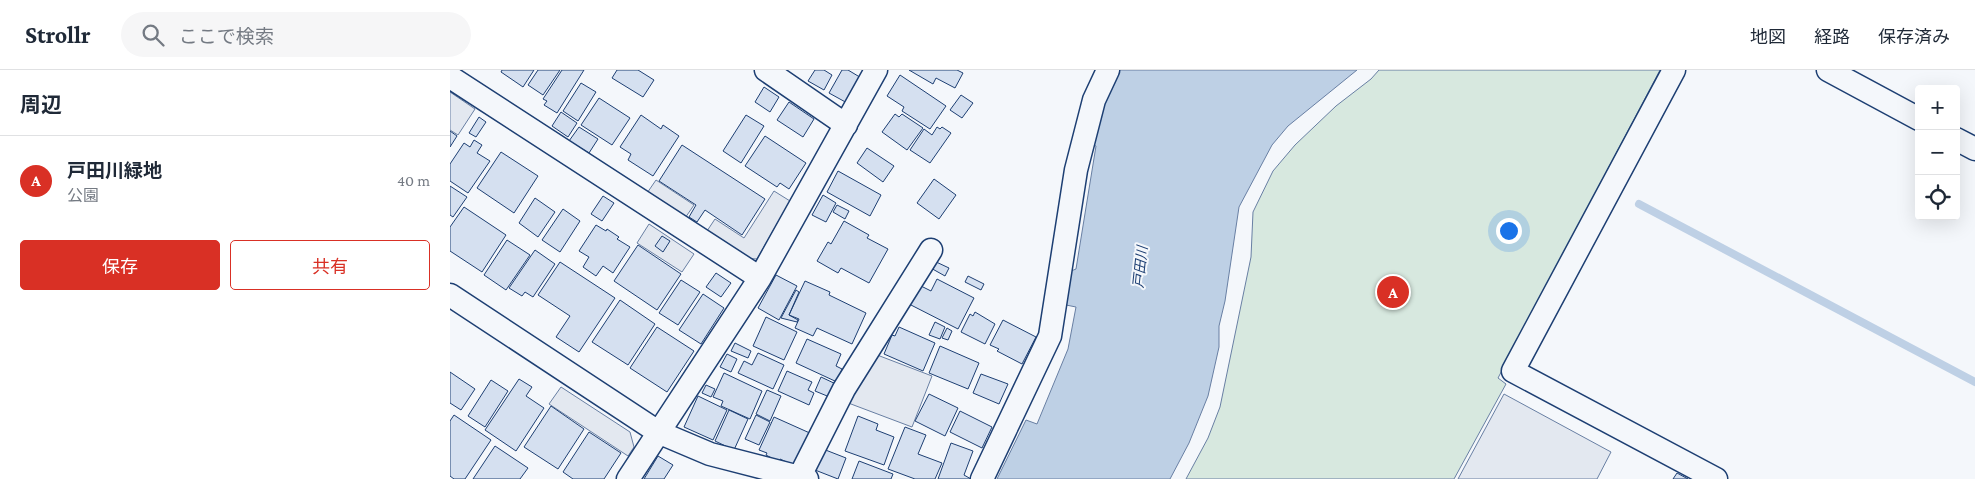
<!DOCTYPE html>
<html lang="ja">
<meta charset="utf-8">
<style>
body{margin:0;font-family:"Crimson Pro","Noto Sans JP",serif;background:#f6f6f7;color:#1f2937}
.controls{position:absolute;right:15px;top:15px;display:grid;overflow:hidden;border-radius:5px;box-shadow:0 5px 20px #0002}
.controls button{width:45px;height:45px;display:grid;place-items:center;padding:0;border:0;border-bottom:1px solid #e0e1e3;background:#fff;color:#1f2937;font:25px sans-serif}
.you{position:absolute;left:1058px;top:160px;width:18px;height:18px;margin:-12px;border:4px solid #fff;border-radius:50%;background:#1a73e8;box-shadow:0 0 0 8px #1a73e833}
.badge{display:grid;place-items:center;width:32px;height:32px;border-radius:50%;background:#d93025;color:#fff;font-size:16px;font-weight:700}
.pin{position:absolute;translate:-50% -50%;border:2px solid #fff;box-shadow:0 1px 5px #0006}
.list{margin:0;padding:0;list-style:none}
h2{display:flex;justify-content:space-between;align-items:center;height:65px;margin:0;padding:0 20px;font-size:21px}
h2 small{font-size:16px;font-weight:400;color:#747a83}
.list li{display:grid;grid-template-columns:32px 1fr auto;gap:15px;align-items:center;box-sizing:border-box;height:90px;padding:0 20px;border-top:1px solid #e0e1e3}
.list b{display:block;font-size:19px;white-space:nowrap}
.list p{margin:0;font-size:16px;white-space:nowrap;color:#747a83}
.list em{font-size:16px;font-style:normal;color:#747a83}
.actions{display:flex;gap:10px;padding:15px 20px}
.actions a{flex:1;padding:11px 0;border:1px solid #d93025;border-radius:5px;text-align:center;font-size:18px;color:#d93025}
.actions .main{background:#d93025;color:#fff}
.icon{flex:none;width:28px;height:28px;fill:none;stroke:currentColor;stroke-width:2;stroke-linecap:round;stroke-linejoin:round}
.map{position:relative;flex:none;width:1525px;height:409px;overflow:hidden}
header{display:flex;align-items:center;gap:30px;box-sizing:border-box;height:70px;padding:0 25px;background:#fff;border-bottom:1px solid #e0e1e3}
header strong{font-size:24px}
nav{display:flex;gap:28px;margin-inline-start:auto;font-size:18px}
.search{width:350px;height:45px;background:#f6f6f7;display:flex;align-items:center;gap:12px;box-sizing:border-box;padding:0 18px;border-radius:28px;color:#747a83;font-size:19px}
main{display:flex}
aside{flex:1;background:#fff}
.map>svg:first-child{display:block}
.green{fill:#d7e8df;stroke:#687fa3}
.parking{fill:#e3e8f0;stroke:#687fa3}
.water{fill:#bed0e5;stroke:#687fa3}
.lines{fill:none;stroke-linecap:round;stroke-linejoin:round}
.stream{stroke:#bed0e5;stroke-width:8}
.building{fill:#d5e0f0;stroke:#1d3f73}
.street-casing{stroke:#1d3f73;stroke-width:25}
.street{stroke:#f4f7fb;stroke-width:22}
.labels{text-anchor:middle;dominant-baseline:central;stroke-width:4;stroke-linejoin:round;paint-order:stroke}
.water-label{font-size:14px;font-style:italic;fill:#1d3f73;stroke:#f4f7fb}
</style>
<header>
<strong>Strollr</strong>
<div class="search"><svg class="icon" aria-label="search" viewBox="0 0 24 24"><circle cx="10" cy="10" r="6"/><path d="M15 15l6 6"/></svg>ここで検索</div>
<nav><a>地図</a><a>経路</a><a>保存済み</a></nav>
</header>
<main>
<aside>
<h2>周辺<small></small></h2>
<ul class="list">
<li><span class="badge">A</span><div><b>戸田川緑地</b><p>公園</p></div><em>40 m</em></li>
</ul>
<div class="actions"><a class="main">保存</a><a>共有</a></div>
</aside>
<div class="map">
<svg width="1525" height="409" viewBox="0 0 1525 409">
<rect width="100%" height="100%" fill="#f4f7fb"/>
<path class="green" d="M929,0H1210L1048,308L1056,314L1004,409H736L758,368L770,337L801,187L803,142L823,101L845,75L886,36L921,9Z"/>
<path class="parking" d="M0,22L25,39L8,65L0,60Z
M206,110L244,135L233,151L195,126Z
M324,121L340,131L307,189L292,188L255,164L265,149L294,168Z
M199,154L244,184L232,202L187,173Z
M422,283L482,306L462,357L393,331Z
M111,317L180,362L184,377L178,386L99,334Z
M1054,324L1161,382L1147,409H1008Z"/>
<path class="water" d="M669,0H907L838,56L822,75L789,137L775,231L769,256V277L758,326L739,373L720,409H547L576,350L587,354L618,279L626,237L616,235L621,201L626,199L646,76L640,73L659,23Z"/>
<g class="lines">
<path class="stream" d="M1189,134L1525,312"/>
</g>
<path class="building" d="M52,0H84L73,17L51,2Z
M88,0H110L93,25L78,15Z
M112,0H134L107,43L94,35L97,31L93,29Z
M167,0H188L204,10L193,27L162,8Z
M365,0H374L382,5L374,20L358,11Z
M392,0H398L413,9L399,34L379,23Z
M459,0H507L513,3L505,18L486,8L483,14Z
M450,5L496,36L480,59L452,41L454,37L437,26Z
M131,13L146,22L128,51L113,41Z
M314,17L329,27L320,42L305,32Z
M511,25L523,33L512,48L500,40Z
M149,28L180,48L162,75L131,55Z
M339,32L364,49L353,67L327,50Z
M111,42L127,53L118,67L102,56Z
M445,44L449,47L452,44L473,58L457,80L432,62Z
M191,45L211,59L213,55L229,66L203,106L178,90L181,84L170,77Z
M296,45L314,56L291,93L273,81Z
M29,47L36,52L26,67L19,63Z
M129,57L148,69L139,83L119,71Z
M487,57L490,59L492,57L501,63L480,93L460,80L474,59L482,65Z
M0,61L7,66L0,77Z
M315,66L356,93L339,119L330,113L327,117L295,96Z
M24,70L32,75L27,83L40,91L18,123L0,111V94L14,73L20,77Z
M232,75L315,129L292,165L255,140L247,152L239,147L246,135L209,111Z
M417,78L444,96L433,112L407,93Z
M51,82L88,106L64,143L27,118Z
M388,101L431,125L420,146L377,122Z
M484,109L506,125L489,149L467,133Z
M0,116L17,127L3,147L0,145Z
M373,125L386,133L376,152L362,145Z
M153,126L164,133L152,151L141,144Z
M85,128L105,142L88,167L69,153Z
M387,135L399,141L395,149L383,142Z
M14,137L56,165L32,202L0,181V157Z
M113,139L130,151L110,182L92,170Z
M394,151L419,165L417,168L438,179L419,213L391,198L388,203L367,191L378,172L381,174Z
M146,155L156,161L157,159L169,167L167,169L180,177L163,203L153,196L146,206L133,197L139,187L129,181Z
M212,166L220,171L213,182L205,176Z
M57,170L80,185L56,220L34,205Z
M188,175L231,204L207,240L164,211Z
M85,180L105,194L83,227L75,222L72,226L59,218Z
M482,190L499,198L495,206L479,197Z
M110,192L165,228L129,282L106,267L120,246L88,225Z
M266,203L281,213L271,227L256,217Z
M326,205L347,216L329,250L308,238Z
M518,206L534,214L531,220L515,212Z
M487,209L524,228L508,259L459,234L469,215L481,221Z
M231,210L250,222L228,255L209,243Z
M355,211L380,222L379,225L416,243L402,274L367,258L363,266L345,258L349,249L339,245Z
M346,220L349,222L339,245L348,250L347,252L331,248Z
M253,224L274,238L251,274L229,260Z
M170,230L205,254L178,295L142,272Z
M525,242L545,254L535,274L511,262L520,244L523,246Z
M316,247L347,262L334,290L303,276Z
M553,250L586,267L572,294L547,281L549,279L540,275Z
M485,252L495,257L490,269L479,265Z
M207,257L244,281L217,322L180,298Z
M449,257L485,273L473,301L434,284L442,265L445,266Z
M497,258L502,261L498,270L492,268Z
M357,269L391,284L386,296L392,299L387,312L346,293Z
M285,273L301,281L298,288L281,281Z
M490,276L529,293L518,319L479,303Z
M308,283L334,295L323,319L288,303L294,291L302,295Z
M277,284L287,289L281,302L270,297Z
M337,301L362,312L358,320L364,323L359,335L328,321Z
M0,302L25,319L11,340L0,333Z
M274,303L312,321L300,349L271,336L273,331L263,327Z
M531,304L558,314L549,334L523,323Z
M371,307L388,315L382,328L365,321Z
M69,309L82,317L76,326L94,338L66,381L35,360Z
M41,310L58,321L35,357L18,346Z
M256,315L265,319L261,327L252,323Z
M317,320L331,326L320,351L306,344Z
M479,324L508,338L495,366L465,351Z
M248,326L277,340L263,370L234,357Z
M101,336L134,359L108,399L74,377Z
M279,340L298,349L284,380L265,371Z
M510,341L542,357L532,378L500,362Z
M4,345L41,370L15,409H4L0,406V351Z
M306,345L320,352L309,375L295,369Z
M408,346L428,354L426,360L444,367L434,395L395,381Z
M324,347L362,364L347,397L330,389L329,392L316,385L317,383L309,380Z
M455,357L476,365L468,384L492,393L485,409H465L438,399Z
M139,362L171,383L154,409H123L113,402Z
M501,373L523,381L514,405L521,409H488Z
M45,376L78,398L70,409H23Z
M373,379L396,388L388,409L365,400Z
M208,386L223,395L214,409H194Z
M409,391L443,404L441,409H402Z
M1227,403L1238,409H1223Z"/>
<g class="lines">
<defs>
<path id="street" d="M316,0L396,55
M1224,0L1063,301L1266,409
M1378,0L1469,49
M0,7L310,208
M1506,69L1525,79
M0,225L208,362L260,384L357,409
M350,406L394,319L481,180
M178,409L310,208L426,0
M532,409L600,266L626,100L644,30L658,0"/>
</defs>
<use href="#street" class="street-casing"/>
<use href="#street" class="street"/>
</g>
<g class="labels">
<g class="water-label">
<text transform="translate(690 197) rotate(-84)">戸田川</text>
</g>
</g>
</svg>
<div class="controls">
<button>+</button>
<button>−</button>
<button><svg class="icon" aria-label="locate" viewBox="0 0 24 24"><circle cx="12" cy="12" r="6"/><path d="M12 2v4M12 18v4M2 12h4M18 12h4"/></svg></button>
</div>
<div class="you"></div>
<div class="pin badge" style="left:943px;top:222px">A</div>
</div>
</main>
